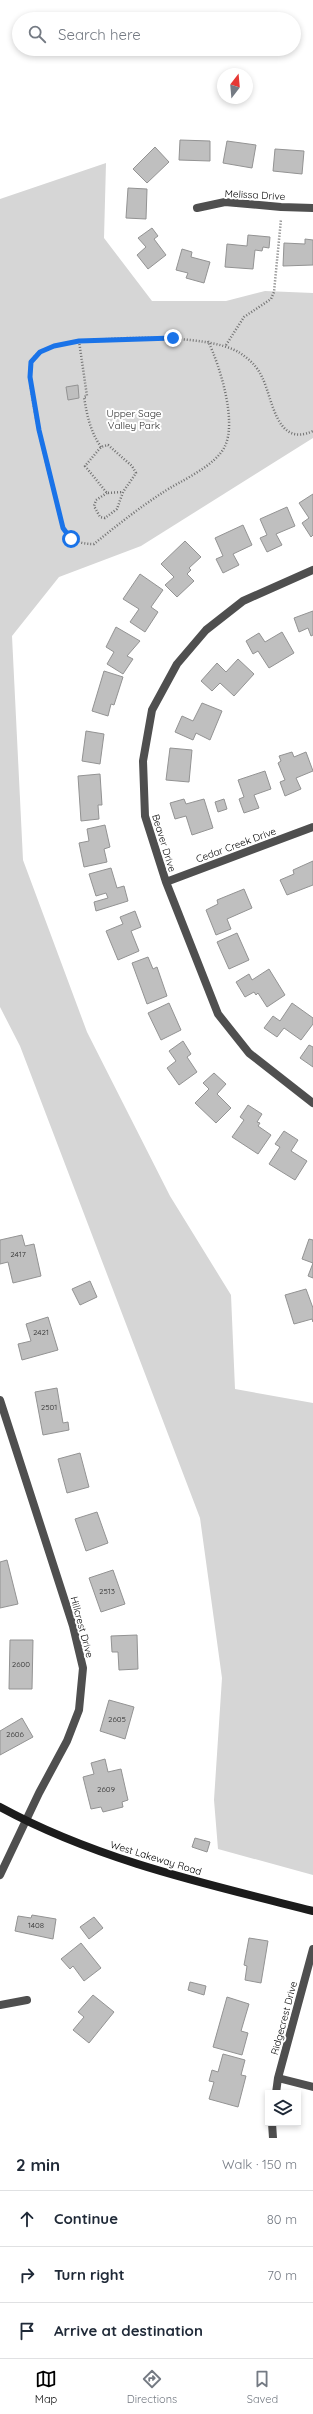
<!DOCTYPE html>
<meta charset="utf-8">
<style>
body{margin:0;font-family:Quicksand,sans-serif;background:#f6f6f7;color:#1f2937}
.controls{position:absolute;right:12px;bottom:12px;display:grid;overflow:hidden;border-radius:0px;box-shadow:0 2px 6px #0003}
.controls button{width:36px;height:36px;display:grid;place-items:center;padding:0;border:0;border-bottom:1px solid #e0e1e3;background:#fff;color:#1f2937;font:20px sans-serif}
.compass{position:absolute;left:217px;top:68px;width:36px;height:36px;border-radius:50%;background:#fff;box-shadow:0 2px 6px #0003;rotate:16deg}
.stop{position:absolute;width:12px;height:12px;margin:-9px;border:3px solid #1a73e8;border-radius:50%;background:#fff}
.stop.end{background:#1a73e8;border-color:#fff;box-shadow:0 1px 4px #0008}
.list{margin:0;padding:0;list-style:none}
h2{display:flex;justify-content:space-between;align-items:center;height:52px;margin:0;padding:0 16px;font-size:17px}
h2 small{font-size:13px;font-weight:400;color:#747a83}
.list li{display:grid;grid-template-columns:26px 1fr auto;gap:12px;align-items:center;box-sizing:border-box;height:56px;padding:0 16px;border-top:1px solid #e0e1e3}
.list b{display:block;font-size:15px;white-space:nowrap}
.list em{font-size:13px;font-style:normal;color:#747a83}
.icon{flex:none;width:22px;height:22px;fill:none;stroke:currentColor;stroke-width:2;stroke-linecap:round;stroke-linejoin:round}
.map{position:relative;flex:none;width:313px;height:2138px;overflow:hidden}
.search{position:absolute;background:#fff;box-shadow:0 2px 6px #0003;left:12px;right:12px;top:12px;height:44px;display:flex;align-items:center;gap:10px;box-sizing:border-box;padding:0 14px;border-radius:22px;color:#747a83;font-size:15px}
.sheet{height:220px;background:#fff}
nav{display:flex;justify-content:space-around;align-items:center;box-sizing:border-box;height:56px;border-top:1px solid #e0e1e3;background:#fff;font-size:11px;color:#747a83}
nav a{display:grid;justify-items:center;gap:2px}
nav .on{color:#000}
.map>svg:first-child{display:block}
.green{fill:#d6d6d6}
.building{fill:#bfbfbf;stroke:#939393}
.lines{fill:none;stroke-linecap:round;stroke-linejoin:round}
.path{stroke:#717171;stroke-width:2.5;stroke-dasharray:1 2;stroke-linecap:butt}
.street{stroke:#4f4f4f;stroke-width:8}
.secondary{stroke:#1c1c1c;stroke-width:8}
.route{stroke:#1a73e8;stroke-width:5}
.labels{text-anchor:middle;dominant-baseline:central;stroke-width:4;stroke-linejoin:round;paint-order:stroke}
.number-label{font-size:8px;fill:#303030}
.street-label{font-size:10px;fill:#000;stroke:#fff}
.park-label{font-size:10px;fill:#2d2d2d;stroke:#fff}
</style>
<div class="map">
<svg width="313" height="2138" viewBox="0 0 313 2138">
<rect width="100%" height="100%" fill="#fff"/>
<path class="green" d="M106,163L104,238L152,301H226L265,291L313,293V438L141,546L59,577L12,636L23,860L87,1032L170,1196L231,1295L235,1389L313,1403V1875L218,1849L214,1800L222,1678L200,1518L20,1046L0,1007V199Z"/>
<path class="building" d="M180,140L210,141V161L179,160Z
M227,141L256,145L252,168L223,163Z
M155,147L169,162L147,183L133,169Z
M275,149L304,151L302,174L273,171Z
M128,188L147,189L146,219L126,218Z
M152,228L158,236L154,239L166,255L148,269L137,255L146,247L138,238Z
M248,235L270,237L269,248L263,247L262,251L255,250L253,269L225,267L227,244L247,246Z
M305,239L313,240V265L283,266L284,243L305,244Z
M182,249L192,252L191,257L210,262L204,283L186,278L188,273L176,270Z
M78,385L79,398L68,400L66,387Z
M313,494V535L311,537L302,523L309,518L299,503Z
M287,507L295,526L276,534L282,545L267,552L260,538L267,535L260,519Z
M243,525L252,545L233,554L239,565L223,573L216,559L223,556L215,538Z
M185,541L201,557L189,568L191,570L187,574L194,581L177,597L165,585L174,577L161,564Z
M140,574L163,590L151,607L158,612L145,632L130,622L139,609L123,599Z
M313,611V635L311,636L308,628L299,632L294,618Z
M116,627L140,641L127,656L133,659L123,674L107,664L114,652L106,647Z
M282,632L294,653L269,668L258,651L253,654L246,641L259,633L265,642Z
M238,659L254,674L234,696L220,683L212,691L201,681L217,663L226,672Z
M104,671L123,677L114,705L111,704L108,716L92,711Z
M202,703L222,711L210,740L196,733L193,740L175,732L182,716L193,721Z
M86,731L104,734L100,764L82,761Z
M170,748L192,750L189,782L166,780Z
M292,752L294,757L306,752L313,771L296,778L301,789L285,796L280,782L285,780L278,763L281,761L279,756Z
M265,771L271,789L254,795L259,808L244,813L239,799L244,797L238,780Z
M100,774L102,805H98L99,819L81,821L78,776Z
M184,799L186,804L204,799L213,828L192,835L186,816L175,819L170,803Z
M224,799L227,809L218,812L215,802Z
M105,825L110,847L104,849L107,862L84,867L79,843L89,841L87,829Z
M313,861V885L287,895L280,880L294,874L293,870Z
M111,868L117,888L124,886L128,901L96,911L94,902L108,898L106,893L96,896L89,874Z
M244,889L252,908L227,919L231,929L216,935L206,910L218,904L217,900Z
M135,911L141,927L131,931L139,951L118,960L106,931L123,924L120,917Z
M237,933L249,960L229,969L217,942Z
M148,957L153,969L157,967L167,996L147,1004L132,963Z
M269,969L285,995L267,1007L258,993L256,995L254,992L245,997L236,982L249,974L252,980Z
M169,1003L181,1030L161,1040L148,1013Z
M292,1003L313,1018V1024L301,1040L284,1028L277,1037L264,1028L273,1016L280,1021Z
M183,1041L191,1054L187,1057L197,1072L179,1085L167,1068L176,1061L169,1051Z
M309,1045L313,1047V1067L300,1058Z
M214,1073L226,1084L217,1094L231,1108L216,1123L195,1103L209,1089L203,1083Z
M248,1105L262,1114L257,1122L260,1123L258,1126L271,1135L258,1154L232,1137L244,1120L240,1117Z
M284,1131L298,1140L291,1151L307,1161L295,1180L269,1164L280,1147L275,1144Z
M22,1235L25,1246L34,1244L41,1276L13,1283L8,1262L0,1264V1240Z
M309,1239L313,1240V1278L308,1276L313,1263L302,1259Z
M90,1281L97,1297L80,1305L72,1289Z
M306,1289L313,1308V1322L312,1319L294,1324L285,1295Z
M48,1317L58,1350L22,1360L18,1344L31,1341L26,1324Z
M57,1388L63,1423L68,1422L69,1430L43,1435L35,1392Z
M80,1453L89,1487L67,1493L58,1459Z
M97,1512L108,1543L86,1551L75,1519Z
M7,1560L18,1604L0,1608V1562Z
M113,1570L125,1604L101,1612L89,1578Z
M137,1635L138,1669L119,1670L118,1652H112L111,1636Z
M10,1640H33L32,1689H9Z
M109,1700L134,1707L125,1739L100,1731Z
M22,1718L33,1737L0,1755V1731Z
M105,1759L108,1772L121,1769L128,1800L122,1802L123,1807L103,1812L101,1807L91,1809L83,1777L94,1774L91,1763Z
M195,1838L210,1842L207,1852L192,1847Z
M32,1915L56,1919L53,1939L15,1931L18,1916L31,1918Z
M94,1917L103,1928L89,1939L80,1927Z
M249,1938L268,1941L261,1983L245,1980L247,1966L244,1965Z
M81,1943L101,1968L84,1981L73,1966L70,1969L61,1959Z
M190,1982L206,1986L204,1995L188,1990Z
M93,1995L114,2012L89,2043L73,2030L84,2017L78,2012Z
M227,1997L249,2004L241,2031L248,2033L242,2055L213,2047Z
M223,2054L245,2060L241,2075L246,2076L238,2107L209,2099L214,2082L209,2081L212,2070L218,2072Z"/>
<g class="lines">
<path class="path" d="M79,341L87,396L84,397C87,415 90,431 101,447
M208,341C220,366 237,421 225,446C216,466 180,481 162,493C139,508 116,526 94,544C78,544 72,540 63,528C56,499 23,385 31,362C34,354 47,347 55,346C93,336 208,332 240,353C249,359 257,366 262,377C273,399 276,448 313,431
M226,345L244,317L271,299L274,292L281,219
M107,493L96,500L94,506L100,517L105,518L117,509L123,492L136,473L132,466L108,445L101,447L85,466L107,493L123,492"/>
<path class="street" d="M197,208L225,202L281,207L313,208
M313,570L243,601L206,630L177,664L152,710L143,761L145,816L166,882L218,1014L249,1053L313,1103
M166,882L313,827
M0,1400L73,1626L83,1668L79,1710L67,1741L39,1793L0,1875
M0,2005L27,2000
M278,2078L313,2087
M276,2093L278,2078L313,1949
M272,2123L273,2138"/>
<path class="secondary" d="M0,1807C97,1860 206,1884 313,1911"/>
</g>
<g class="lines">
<path class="route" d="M71,539L63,528L39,430L30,377L31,362L40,352L54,346L79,341L173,338"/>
</g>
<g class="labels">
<g class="number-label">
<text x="18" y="1254">2417</text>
<text x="41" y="1332">2421</text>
<text x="49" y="1407">2501</text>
<text x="107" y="1591">2513</text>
<text x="21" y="1664">2600</text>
<text x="117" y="1719">2605</text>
<text x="15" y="1734">2606</text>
<text x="106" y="1789">2609</text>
<text x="36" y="1925">1408</text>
</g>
<g class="street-label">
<text transform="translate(255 195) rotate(3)">Melissa Drive</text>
<text transform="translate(164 843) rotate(73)">Beaver Drive</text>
<text transform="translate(236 845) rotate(-20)">Cedar Creek Drive</text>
<text transform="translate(82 1627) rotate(75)">Hillcrest Drive</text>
<text transform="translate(156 1858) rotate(17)">West Lakeway Road</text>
<text transform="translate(284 2018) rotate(-75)">Ridgecrest Drive</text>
</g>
<g class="park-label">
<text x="134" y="413">Upper Sage<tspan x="134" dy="12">Valley Park</tspan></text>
</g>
</g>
</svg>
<div class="controls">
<button><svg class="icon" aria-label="layers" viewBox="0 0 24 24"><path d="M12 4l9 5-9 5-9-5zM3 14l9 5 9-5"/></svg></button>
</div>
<svg class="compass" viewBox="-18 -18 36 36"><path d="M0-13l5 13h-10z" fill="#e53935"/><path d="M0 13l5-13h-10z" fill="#747a83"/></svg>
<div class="stop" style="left:71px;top:539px"></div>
<div class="stop end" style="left:173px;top:338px"></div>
<div class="search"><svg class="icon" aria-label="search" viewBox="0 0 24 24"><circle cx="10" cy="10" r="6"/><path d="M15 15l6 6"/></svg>Search here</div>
</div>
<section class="sheet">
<h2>2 min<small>Walk · 150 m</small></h2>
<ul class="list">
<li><svg class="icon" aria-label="ahead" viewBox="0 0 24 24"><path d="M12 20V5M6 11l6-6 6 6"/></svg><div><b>Continue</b></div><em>80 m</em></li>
<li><svg class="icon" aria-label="right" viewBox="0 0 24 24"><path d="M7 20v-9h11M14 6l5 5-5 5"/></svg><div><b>Turn right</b></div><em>70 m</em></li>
<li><svg class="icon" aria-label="arrive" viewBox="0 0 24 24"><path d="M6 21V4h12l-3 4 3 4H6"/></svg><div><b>Arrive at destination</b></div></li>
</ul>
</section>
<nav>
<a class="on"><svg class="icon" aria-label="map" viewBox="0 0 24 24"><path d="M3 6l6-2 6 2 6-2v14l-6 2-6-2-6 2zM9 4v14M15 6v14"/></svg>Map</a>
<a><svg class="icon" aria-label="directions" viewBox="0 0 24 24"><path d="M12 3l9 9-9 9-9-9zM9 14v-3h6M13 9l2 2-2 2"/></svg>Directions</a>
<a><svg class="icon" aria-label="saved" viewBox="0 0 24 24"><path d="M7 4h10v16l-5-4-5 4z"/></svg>Saved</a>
</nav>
